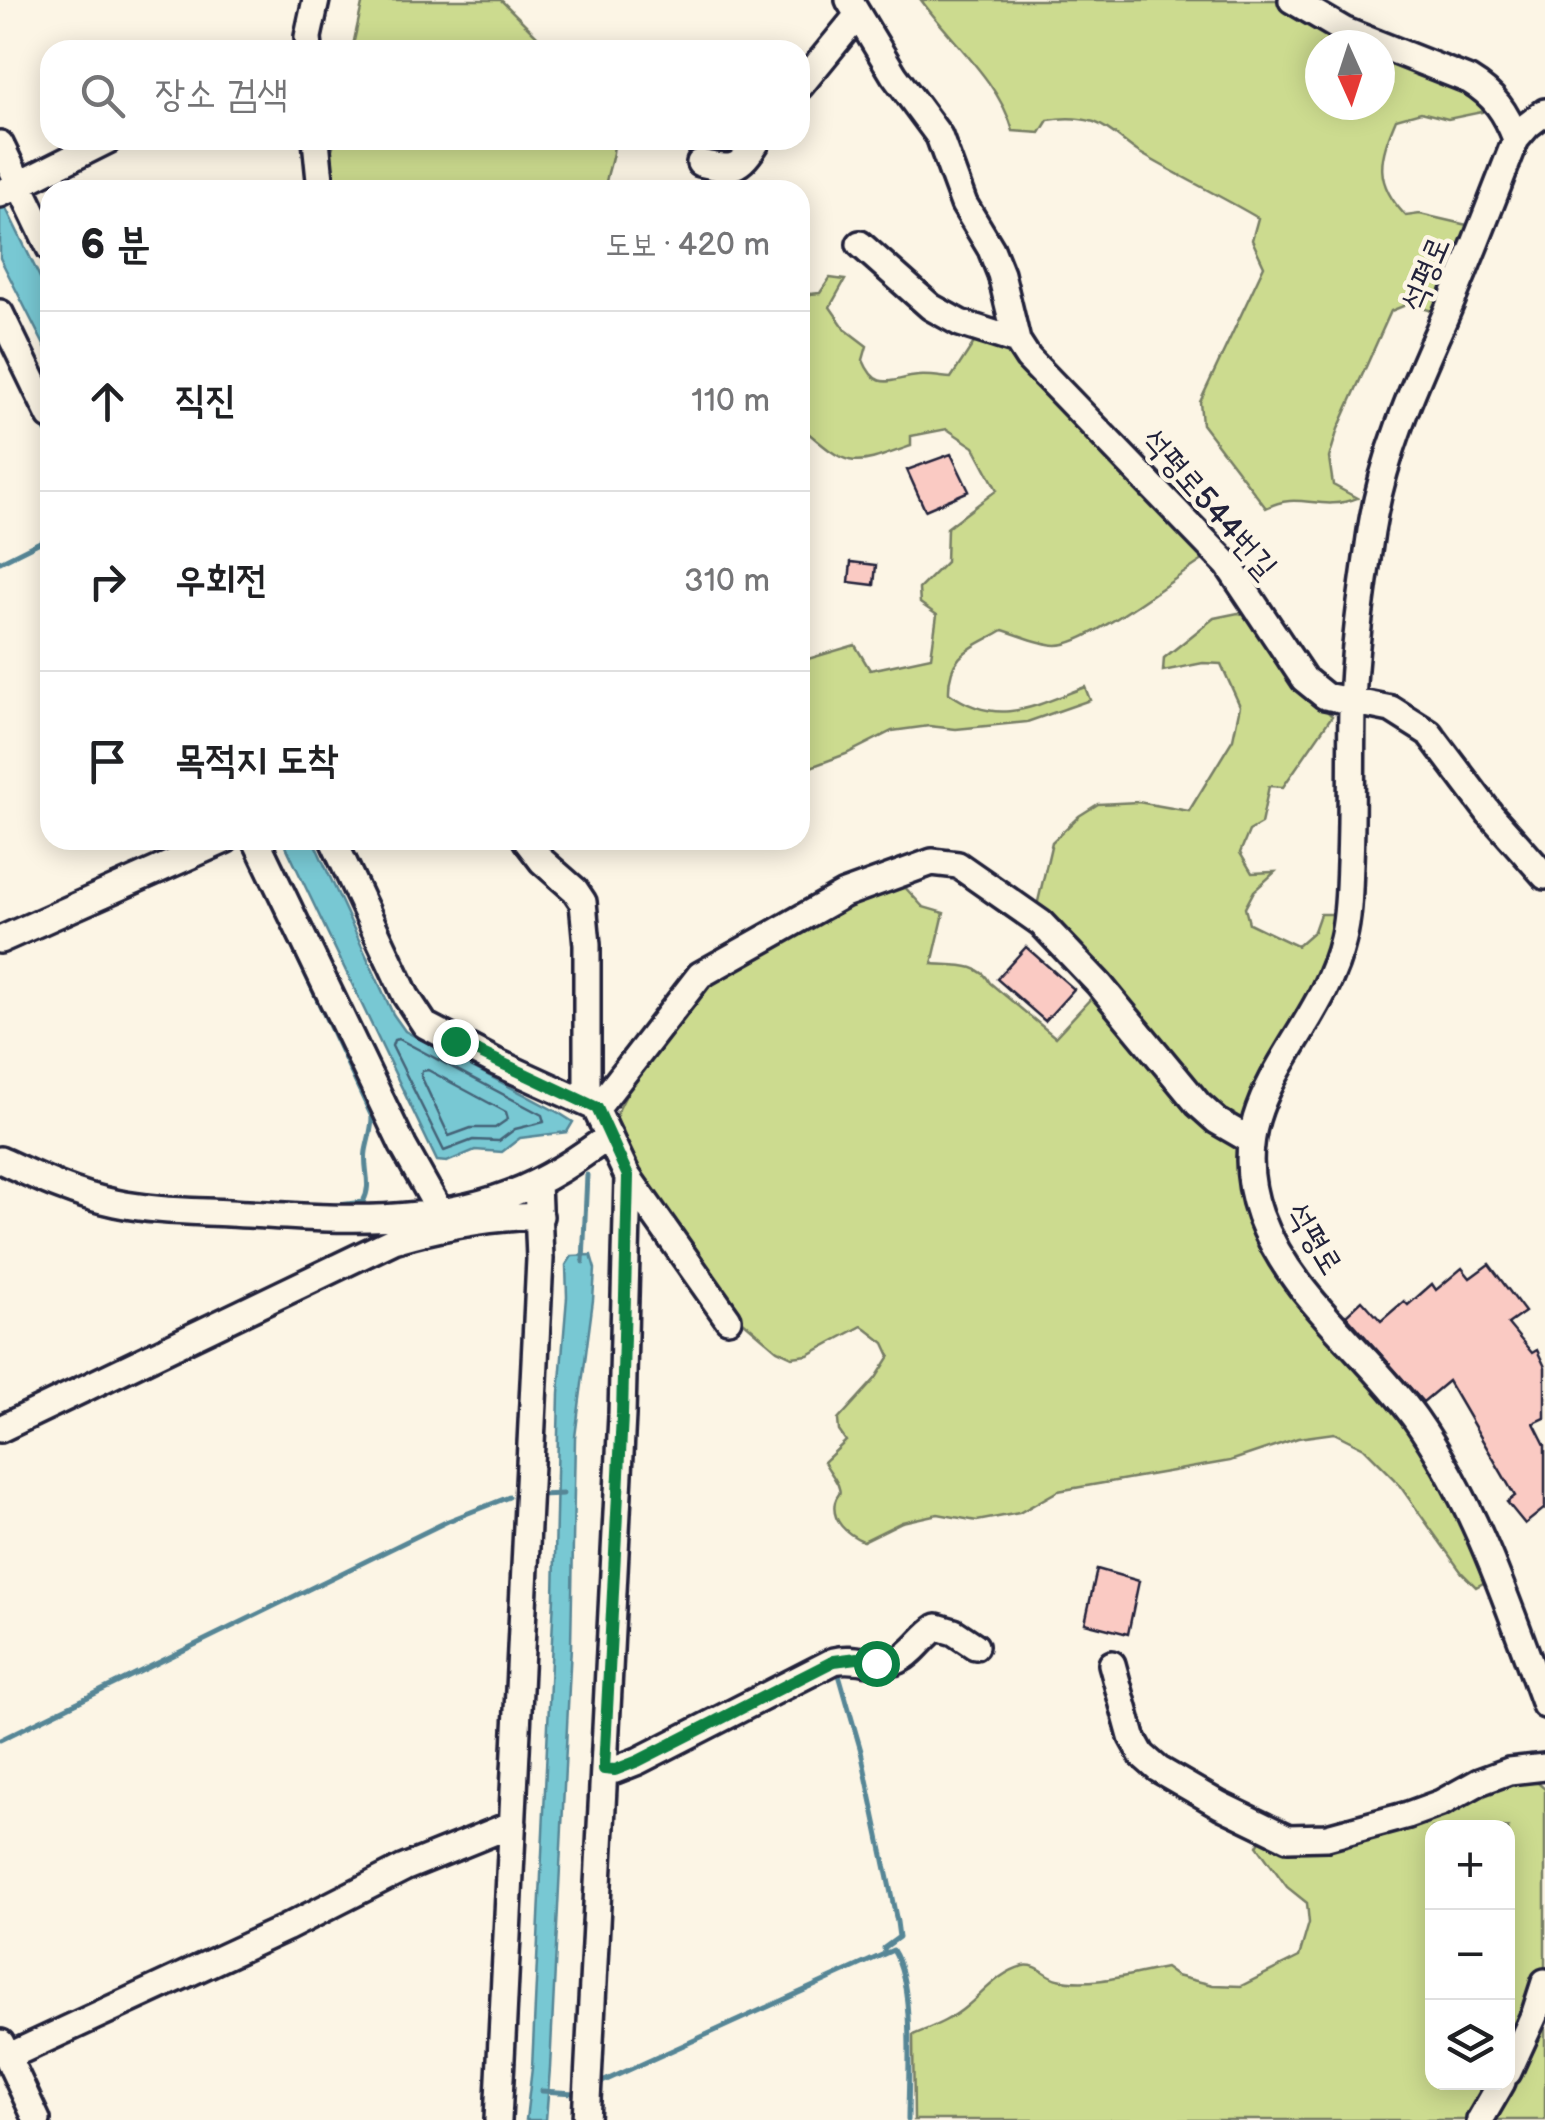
<!DOCTYPE html>
<html lang="ko">
<meta charset="utf-8">
<style>
body{margin:0;font-family:"Balsamiq Sans","Poor Story",sans-serif;background:#f6f6f6;color:#202124}
.controls{position:absolute;right:30px;bottom:30px;display:grid;overflow:hidden;border-radius:20px;box-shadow:0 5px 25px #0003}
.controls button{width:90px;height:90px;display:grid;place-items:center;padding:0;border:0;border-bottom:2px solid #e0e0e0;background:#fff;color:#202124;font:50px sans-serif}
.compass{position:absolute;left:1305px;top:30px;width:90px;height:90px;border-radius:50%;background:#fff;box-shadow:0 5px 25px #0003;rotate:177deg}
.stop{position:absolute;width:30px;height:30px;margin:-22px;border:8px solid #0b8043;border-radius:50%;background:#fff}
.stop.end{background:#0b8043;border-color:#fff;box-shadow:0 2px 10px #0008}
.list{margin:0;padding:0;list-style:none}
h2{display:flex;justify-content:space-between;align-items:center;height:130px;margin:0;padding:0 40px;font-size:42px}
h2 small{font-size:32px;font-weight:400;color:#757577}
.list li{display:grid;grid-template-columns:65px 1fr auto;gap:30px;align-items:center;box-sizing:border-box;height:180px;padding:0 40px;border-top:2px solid #e0e0e0}
.list b{display:block;font-size:38px;white-space:nowrap}
.list em{font-size:32px;font-style:normal;color:#757577}
.icon{flex:none;width:55px;height:55px;fill:none;stroke:currentColor;stroke-width:2;stroke-linecap:round;stroke-linejoin:round}
.map{position:relative;flex:none;width:1545px;height:2120px;overflow:hidden}
.search{position:absolute;background:#fff;box-shadow:0 5px 25px #0003;left:40px;top:40px;width:770px;height:110px;display:flex;align-items:center;gap:25px;box-sizing:border-box;padding:0 35px;border-radius:30px;color:#757577;font-size:38px}
.panel{position:absolute;background:#fff;box-shadow:0 5px 25px #0003;left:40px;top:180px;width:770px;height:670px;border-radius:30px}
.map>svg:first-child{display:block}
.green{fill:#ccdb8f;stroke:#777e65;stroke-width:2.5;fill-rule:evenodd}
.water{fill:#78c8d3;stroke:#568696;stroke-width:2.5}
.lines{fill:none;stroke-linecap:round;stroke-linejoin:round}
.shore{stroke:#446478;stroke-width:2.5}
.stream{stroke:#568696;stroke-width:5}
.building{fill:#facac3;stroke:#22223b;stroke-width:2.5}
.minor-casing{stroke:#22223b;stroke-width:32}
.minor{stroke:#fcf5e5;stroke-width:25}
.route{stroke:#0b8043;stroke-width:12}
.labels{text-anchor:middle;dominant-baseline:central;stroke-width:9;stroke-linejoin:round;paint-order:stroke}
.street-label{font-size:32px;fill:#22223b;stroke:#fcf5e5}
</style>
<div class="map">
<svg width="1545" height="2120" viewBox="0 0 1545 2120">
<rect width="100%" height="100%" fill="#fcf5e5"/>
<filter id="ink" filterUnits="userSpaceOnUse"><feTurbulence type="fractalNoise" baseFrequency=".01" numOctaves="2"/><feDisplacementMap in="SourceGraphic" scale="20" xChannelSelector="R" yChannelSelector="G"/><feConvolveMatrix kernelMatrix="1 2 1 2 8 2 1 2 1" color-interpolation-filters="sRGB"/></filter>
<g filter="url(#ink)">
<path class="green" d="M363,0H501L537,36L534,50H352Z
M921,0H1280L1362,45H1320V105H1380V53L1472,90L1486,102L1482,112L1448,119L1421,112L1396,119C1379,159 1373,182 1406,216L1420,214L1471,226L1436,312L1408,304L1391,311L1338,429L1329,458L1333,485L1357,498C1320,513 1299,490 1266,508L1202,424L1200,402L1264,266L1252,240L1258,218C1219,195 1179,176 1140,153C1125,144 1111,128 1094,122C1078,117 1065,117 1048,120L1040,133L1013,131C999,81 951,41 921,0Z
M335,140H614C615,158 606,171 605,190H333L331,152Z
M830,278L845,280L830,307L846,330L867,346L863,360C877,394 892,378 918,376C928,375 940,377 951,378L979,335L1013,345L1211,555C1178,574 1089,646 1056,645C1039,644 1020,635 1003,630C972,648 948,653 949,693C998,728 1035,706 1085,687L1090,700L1027,722L956,729L929,726L892,731L846,754L800,771V657L808,659L855,645L870,670L931,657L937,615L920,603L919,589L946,562L947,528L997,490L974,447L947,429L911,436V446C849,468 850,469 800,426V301L810,294L820,293Z
M1238,613L1254,616L1297,681L1332,716L1283,787L1269,786L1261,824L1249,831L1240,853L1252,873L1275,872L1254,891L1245,908L1249,923L1297,946L1314,931L1320,914H1338L1317,987L1253,1110L1241,1123L1226,1126L1037,906L1052,842L1079,816L1098,804L1138,802L1189,811L1233,739L1240,706L1221,664L1203,663L1163,671L1164,658L1214,618Z
M901,883L923,907L944,913L932,964C954,966 980,962 990,983L1055,1037L1094,995L1215,1133L1241,1153L1245,1193L1436,1467L1487,1581L1476,1587L1462,1573L1395,1479L1364,1448L1334,1433L1298,1438L1230,1461L1058,1491L1019,1513L977,1521L938,1514L902,1522L863,1541C847,1534 831,1521 835,1502C838,1491 842,1497 838,1485C835,1478 828,1469 824,1462L846,1441L839,1431L838,1420L876,1378L890,1356L884,1343L862,1326L808,1355L792,1357L777,1350L743,1321L710,1284L633,1173L617,1133V1113L649,1049L697,990L806,922Z
M1519,1782L1538,1783L1545,1789V2120H914L913,2035C932,2027 951,2020 967,2006C984,1992 1000,1972 1023,1966C1038,1963 1045,1976 1058,1979C1089,1987 1134,1974 1165,1968L1176,1976L1213,1985L1241,1986L1299,1957L1309,1923L1307,1903L1287,1887L1257,1846L1262,1837L1286,1846ZM1432,1828H1508V2082H1432Z"/>
<path class="water" d="M0,196L50,298V357L0,258Z
M283,840H313L393,1014L405,1031L559,1113L573,1122L567,1132L520,1138L502,1152L475,1150L447,1162L437,1161Z
M591,1255L595,1269L593,1300L575,1437L571,1646L550,2068L546,2120H526L532,2068L554,1597L559,1393L567,1297L566,1265L572,1256Z"/>
<g class="lines">
<path class="shore" d="M394,1040L399,1039L542,1115L544,1122L515,1129L499,1141L473,1140L444,1151L392,1046Z
M428,1070L506,1112L508,1119L495,1128H471L449,1136L421,1076L422,1071Z"/>
<path class="stream" d="M42,422L50,440
M0,562L50,537
M248,851L372,1117C372,1130 368,1139 366,1151C363,1170 373,1184 363,1202L331,1206
M583,1262L587,1175
M539,1495L563,1494
M838,1671L861,1751L897,1922L899,1937L884,1948L885,1953
M0,1740L448,1521L509,1497
M600,2083L893,1950C915,1983 908,2078 908,2120
M542,2091L574,2093"/>
</g>
<path class="building" d="M951,454L969,491L925,510L907,470Z
M851,562L876,565L874,585L849,582Z
M1026,947L1074,989L1045,1021L997,979Z
M1489,1264L1525,1312L1508,1324L1532,1353L1537,1350L1545,1367V1418L1534,1423L1545,1445V1508L1525,1524L1507,1502L1515,1496L1448,1381L1423,1402L1346,1315L1362,1300L1381,1321L1404,1301L1408,1305L1432,1284L1436,1290L1462,1268L1470,1278Z
M1097,1569L1139,1581L1128,1634L1085,1623Z"/>
<g class="lines">
<defs>
<path id="minor" d="M849,0L894,75L939,136L964,204L991,249L1001,274L1017,341L1028,358L1228,565L1304,679L1325,696L1391,709L1429,733L1490,814L1545,876
M1292,0L1345,31L1469,80C1494,95 1506,112 1516,139
M309,50L308,37L316,0
M800,86L858,15
M1545,112L1528,125L1516,139C1492,200 1469,262 1443,321C1412,390 1383,456 1371,531C1363,587 1353,652 1352,709C1351,760 1352,812 1350,863C1349,888 1349,915 1343,939C1320,1040 1218,1098 1260,1215C1290,1297 1366,1350 1415,1418C1476,1505 1509,1607 1545,1705
M316,140L321,190
M0,144L50,248
M700,163C733,171 739,170 758,140
M0,194L108,140
M860,244L931,307L960,323L1017,341
M0,313L50,416
M256,840L403,1146L440,1212
M333,840L406,996L425,1025L496,1062L597,1108
M526,840L542,861L575,890L583,902L587,945V1090L628,1177L622,1415L586,2120
M0,940L225,840
M597,1108L700,975L844,894L932,862L958,865L1041,923L1099,984L1198,1104L1217,1121L1250,1140
M0,1160C37,1177 75,1195 115,1203C152,1211 191,1211 229,1213C323,1218 420,1228 510,1194C546,1181 578,1159 609,1136
M628,1177L728,1319
M0,1429L394,1240C442,1226 490,1217 540,1216
M1112,1664L1132,1737L1142,1755L1158,1769L1220,1805L1288,1838L1327,1837L1408,1815L1441,1803L1479,1782L1509,1771L1545,1767
M604,1769L615,1770L638,1761L834,1661C856,1655 880,1669 899,1660C914,1653 923,1636 937,1627L954,1632L975,1646
M1,2043L37,2120
M7,2057L286,1928L404,1868L513,1824
M1508,2072L1535,2013L1545,1982
M498,2120L540,1259L537,1183
M1480,2120L1502,2082"/>
</defs>
<use href="#minor" class="minor-casing"/>
<use href="#minor" class="minor"/>
</g>
</g>
<g class="lines" filter="url(#ink)">
<path class="route" d="M455,1041L597,1108L628,1176L622,1415L604,1769L615,1770L638,1761L834,1661L857,1658L876,1663"/>
</g>
<g class="labels">
<g class="street-label">
<text transform="translate(1426 274) rotate(-67)">석평로</text>
<text transform="translate(1209 504) rotate(49)">석평로544번길</text>
<text transform="translate(1314 1239) rotate(59)">석평로</text>
</g>
</g>
</svg>
<div class="controls">
<button>+</button>
<button>−</button>
<button><svg class="icon" aria-label="layers" viewBox="0 0 24 24"><path d="M12 4l9 5-9 5-9-5zM3 14l9 5 9-5"/></svg></button>
</div>
<svg class="compass" viewBox="-18 -18 36 36"><path d="M0-13l5 13h-10z" fill="#e53935"/><path d="M0 13l5-13h-10z" fill="#757577"/></svg>
<div class="stop" style="left:876px;top:1663px"></div>
<div class="stop end" style="left:455px;top:1041px"></div>
<div class="search"><svg class="icon" aria-label="search" viewBox="0 0 24 24"><circle cx="10" cy="10" r="6"/><path d="M15 15l6 6"/></svg>장소 검색</div>
<section class="panel">
<h2>6 분<small>도보 · 420 m</small></h2>
<ul class="list">
<li><svg class="icon" aria-label="ahead" viewBox="0 0 24 24"><path d="M12 20V5M6 11l6-6 6 6"/></svg><div><b>직진</b></div><em>110 m</em></li>
<li><svg class="icon" aria-label="right" viewBox="0 0 24 24"><path d="M7 20v-9h11M14 6l5 5-5 5"/></svg><div><b>우회전</b></div><em>310 m</em></li>
<li><svg class="icon" aria-label="arrive" viewBox="0 0 24 24"><path d="M6 21V4h12l-3 4 3 4H6"/></svg><div><b>목적지 도착</b></div></li>
</ul>
</section>
</div>
